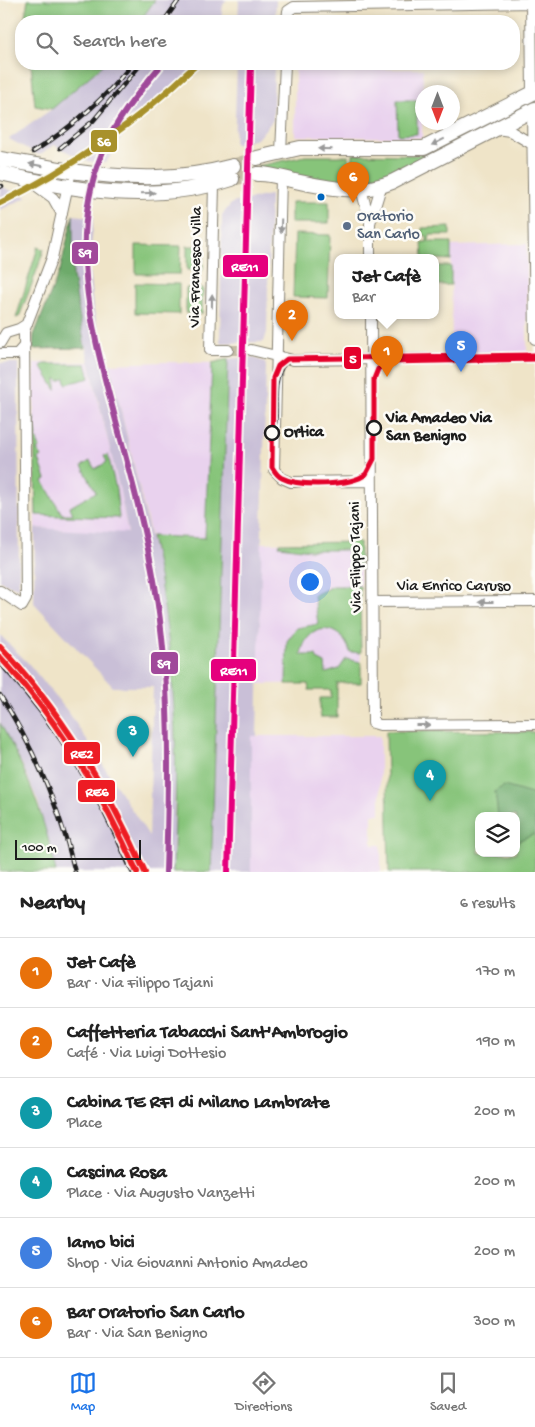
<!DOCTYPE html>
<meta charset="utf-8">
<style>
body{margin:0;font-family:"Gochi Hand",sans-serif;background:#f2f2f2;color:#222}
.controls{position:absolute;right:15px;bottom:15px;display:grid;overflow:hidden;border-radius:10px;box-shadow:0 2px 8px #0003}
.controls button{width:45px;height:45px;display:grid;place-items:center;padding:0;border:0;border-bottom:1px solid #e0e0e0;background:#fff;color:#222;font:25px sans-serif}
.compass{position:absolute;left:415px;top:85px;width:45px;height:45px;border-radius:50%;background:#fff;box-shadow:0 2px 8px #0003;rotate:180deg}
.scale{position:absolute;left:15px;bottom:12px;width:126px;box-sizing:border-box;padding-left:5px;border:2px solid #1c1c1c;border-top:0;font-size:14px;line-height:18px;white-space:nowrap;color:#1c1c1c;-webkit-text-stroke:4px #fdfcf7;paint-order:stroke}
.you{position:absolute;left:309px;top:581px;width:18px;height:18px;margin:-12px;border:4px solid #fff;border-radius:50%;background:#1a73e8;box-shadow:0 0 0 8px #1a73e833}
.badge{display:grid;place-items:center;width:32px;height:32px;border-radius:50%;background:#1a73e8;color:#fff;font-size:16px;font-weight:700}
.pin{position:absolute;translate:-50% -41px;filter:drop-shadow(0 1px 2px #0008)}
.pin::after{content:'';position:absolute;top:26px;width:18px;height:15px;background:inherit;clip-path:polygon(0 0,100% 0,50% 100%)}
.popup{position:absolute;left:334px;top:254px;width:105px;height:65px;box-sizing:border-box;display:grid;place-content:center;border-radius:10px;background:#fff;filter:drop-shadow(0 1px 4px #0005);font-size:16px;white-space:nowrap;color:#767676}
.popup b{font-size:19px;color:#222}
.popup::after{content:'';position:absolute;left:50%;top:100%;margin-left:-10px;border:10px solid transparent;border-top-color:#fff}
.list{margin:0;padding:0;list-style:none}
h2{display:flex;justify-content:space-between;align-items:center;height:65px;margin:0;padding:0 20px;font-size:21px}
h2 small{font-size:16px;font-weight:400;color:#767676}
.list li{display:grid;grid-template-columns:32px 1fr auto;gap:15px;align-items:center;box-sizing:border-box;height:70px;padding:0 20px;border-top:1px solid #e0e0e0}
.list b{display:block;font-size:19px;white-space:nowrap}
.list p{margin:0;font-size:16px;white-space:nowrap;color:#767676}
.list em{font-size:16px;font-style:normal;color:#767676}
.icon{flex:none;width:28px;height:28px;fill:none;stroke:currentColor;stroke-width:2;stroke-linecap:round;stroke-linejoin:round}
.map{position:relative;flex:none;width:535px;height:872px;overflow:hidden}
.search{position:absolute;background:#fff;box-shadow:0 2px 8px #0003;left:15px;right:15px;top:15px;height:55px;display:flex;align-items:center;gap:12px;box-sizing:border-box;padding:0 18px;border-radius:20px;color:#767676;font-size:19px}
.sheet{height:485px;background:#fff}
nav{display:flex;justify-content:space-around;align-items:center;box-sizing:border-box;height:70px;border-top:1px solid #e0e0e0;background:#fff;font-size:14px;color:#767676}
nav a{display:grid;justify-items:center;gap:2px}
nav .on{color:#1a73e8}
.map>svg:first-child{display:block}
.built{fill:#e9d2ee}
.industrial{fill:#c9bfd7}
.green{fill:#87c47a;stroke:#52704b;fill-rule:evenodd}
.forest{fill:#6daa6a;stroke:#446343}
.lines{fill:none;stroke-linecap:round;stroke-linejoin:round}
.street-tunnel{stroke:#c5bca6;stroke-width:10;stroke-dasharray:10 5;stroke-linecap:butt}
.secondary-tunnel{stroke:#c5bca6;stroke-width:14;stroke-dasharray:14 7;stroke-linecap:butt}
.street-casing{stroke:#868072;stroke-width:12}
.secondary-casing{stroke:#868072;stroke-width:16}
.street{stroke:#fff;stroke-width:10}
.secondary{stroke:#fff;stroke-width:14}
.tram{stroke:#1c1c1c;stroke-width:1}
.rail-casing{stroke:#1c1c1c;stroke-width:4.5}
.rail{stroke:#fdfcf7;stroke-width:2.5;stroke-dasharray:8;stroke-linecap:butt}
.secondary-bridge-casing{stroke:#868072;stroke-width:16;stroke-linecap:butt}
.secondary-bridge{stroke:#fff;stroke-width:14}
.rail-1-casing{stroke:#fdfcf7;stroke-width:10}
.rail-2-casing{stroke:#fdfcf7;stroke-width:10}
.rail-3-casing{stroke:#fdfcf7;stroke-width:10}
.rail-4-casing{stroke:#fdfcf7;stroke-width:10}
.rail-5-casing{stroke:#fdfcf7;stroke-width:10}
.rail-1{stroke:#a0499a;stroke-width:6}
.rail-2{stroke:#e5007d;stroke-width:6}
.rail-3{stroke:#ed1c24;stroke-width:6}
.rail-4{stroke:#a8912c;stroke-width:6}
.rail-5{stroke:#ed1c24;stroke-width:6}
.tram-1-casing{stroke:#fdfcf7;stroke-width:9}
.tram-1{stroke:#e4002b;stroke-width:5}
.oneway{fill:#999}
.bus-dot{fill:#0065bd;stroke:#fdfcf7;stroke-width:2}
.service-dot{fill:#5c6f8a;stroke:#fdfcf7;stroke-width:2}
.stop-dot{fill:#fdfcf7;stroke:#1c1c1c;stroke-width:2.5}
.labels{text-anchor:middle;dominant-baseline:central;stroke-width:5;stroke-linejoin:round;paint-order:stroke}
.service-label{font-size:16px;fill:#4e5e75;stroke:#fdfcf7;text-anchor:start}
.street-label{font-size:16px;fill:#1c1c1c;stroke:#fdfcf7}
.stop-label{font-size:16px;font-weight:bold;fill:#1c1c1c;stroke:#fdfcf7;text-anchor:start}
.line-badge{stroke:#fdfcf7;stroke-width:2}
.badge-label{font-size:14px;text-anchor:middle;font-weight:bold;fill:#fff}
</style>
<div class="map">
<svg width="535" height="872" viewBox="0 0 535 872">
<rect width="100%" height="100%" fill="#fdfcf7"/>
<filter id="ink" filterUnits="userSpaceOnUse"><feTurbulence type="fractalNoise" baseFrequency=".02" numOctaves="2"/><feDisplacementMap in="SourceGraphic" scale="10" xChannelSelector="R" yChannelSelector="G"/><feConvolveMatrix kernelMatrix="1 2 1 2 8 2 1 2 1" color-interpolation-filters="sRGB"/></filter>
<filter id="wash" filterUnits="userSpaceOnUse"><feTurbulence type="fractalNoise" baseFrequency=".0096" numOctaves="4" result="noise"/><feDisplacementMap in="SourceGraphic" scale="20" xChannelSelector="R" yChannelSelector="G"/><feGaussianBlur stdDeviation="1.12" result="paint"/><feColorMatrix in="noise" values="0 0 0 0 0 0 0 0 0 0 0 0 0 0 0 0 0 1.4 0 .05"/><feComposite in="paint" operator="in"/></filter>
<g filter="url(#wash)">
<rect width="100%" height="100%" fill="#efe4c8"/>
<path class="built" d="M423,69L422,138L295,136V70Z
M527,244V355L452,356L451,246Z
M89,362L120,491L128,534L35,528L34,363Z
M165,362L212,363L205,538L151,536L110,364Z
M360,542L361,683L258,684L261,543Z
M251,736H380V814H372V845H381V872H251Z"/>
<path class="industrial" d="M155,0H227L223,5L221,21H140Z
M239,0H276L275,21H238Z
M104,64H203L155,109L126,130L106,163L86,161L54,145L39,155L9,139L52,109Z
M237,64H274L273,120L257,139L234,145Z
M0,186L19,194L27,197L0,210Z
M270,195L267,332L264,342L220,343L222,215L232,203Z
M73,215L94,217L89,269L93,306L106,364H110L163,591L172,656L176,735L173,872H56L38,801L22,764L0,723V635L28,663L69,713L149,836L153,687H113L34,603L35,528L128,533L120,491L77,310L72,260Z
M251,357L265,362L266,367L257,736H251V872H211L228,359Z
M0,363H18L19,589L0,581Z"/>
<path class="green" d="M28,0H155L140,21H24Z
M31,64H104L52,109L35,106Z
M397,100H417V134L398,135Z
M424,153L427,160L369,184L352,183L353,154L415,155Z
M305,156H349L350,183L258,171V166Z
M291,202H329V223H291Z
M450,227V235H430L429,242H451V260L423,258L422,242H427V236L422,235V228Z
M295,234L330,235L328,298L293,297Z
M136,245L181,246L180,274H136Z
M187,246H204L203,270H187Z
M38,247L44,249C37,272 28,294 19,317L16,318Z
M436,266H451V285H436Z
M135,283L179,284V314L135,313Z
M186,288H203L202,314L186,313Z
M228,359L211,872H173C179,758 176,647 151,536L205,538L212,363Z
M44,364H86L90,378L66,384L65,378L59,381L56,378V390L41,366Z
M34,417L37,436L36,437L40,448L37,450L42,457L39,459L46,479L43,481L62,514H73L70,507L96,492L82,466L90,461L95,469L107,462L104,456L108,455L116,489L119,518L36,515Z
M360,542V564H351V550H310L279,546L280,543Z
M333,586H360L361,653L350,652C340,621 306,622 301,655H316L317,659L325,663L326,673L339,669L346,659L361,662V683H337V717H320V698H331V690H309L308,684H286L287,641L297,628L318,624L314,595Z
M0,723C27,771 45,818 56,872H0Z
M386,731L535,732V872H389ZM479,816H516V853H479Z"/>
<path class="forest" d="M73,215V276L85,348L33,349L34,335L60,270Z
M504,786L535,795V834L522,839L516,844V816H498L495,791Z"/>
</g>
<g filter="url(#ink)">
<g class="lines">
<path class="street-tunnel" d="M228,350H251"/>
<path class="secondary-tunnel" d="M233,166L257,158
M232,179L257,174"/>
<defs>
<path id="street" d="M531,0L532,94
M287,21L288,11L294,7L535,3
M532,110L535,339
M497,129L510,131L532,144
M281,152L285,64
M281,177L274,470L282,478L291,482L371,481
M31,182L53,198L62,214
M214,185L210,350H228
M361,189L370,222
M370,258V223L381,187
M371,316L373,723L380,725L535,724
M0,343L6,333L19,329L27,324
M251,350L293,360L535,357
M0,354H17L25,345
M0,591L22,606L26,599L24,331L52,258L71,171
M372,602L535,601"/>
<path id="secondary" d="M257,158L300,148H424L535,92
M71,171C126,179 179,181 233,166
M257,174C270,173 282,178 295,181C327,188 361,195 392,182L535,109
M23,178C92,194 164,201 232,179"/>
</defs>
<use href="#street" class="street-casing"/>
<use href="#secondary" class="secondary-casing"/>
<use href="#street" class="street"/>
<use href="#secondary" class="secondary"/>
<path class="tram" d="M271,453C272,443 275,433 277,423C280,398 269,360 305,357"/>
<defs>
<path id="rail" d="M164,21L179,0
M60,148L93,121L141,64
M33,152C71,128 104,100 132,64
M0,187L2,186
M0,663C56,724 100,796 132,872
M0,695C35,750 60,808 75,872"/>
</defs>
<use href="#rail" class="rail-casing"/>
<use href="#rail" class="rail"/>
<defs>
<path id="secondary-bridge" d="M0,159L71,171
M0,173L23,178"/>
</defs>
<use href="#secondary-bridge" class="secondary-bridge-casing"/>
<use href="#secondary-bridge" class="secondary-bridge"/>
<defs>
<path id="rail-1" d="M162,64C140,91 116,119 103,151C68,235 90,322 112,406C128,466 145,526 155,586C171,681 169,776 166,872"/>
<path id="rail-2" d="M228,872L251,64"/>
<path id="rail-3" d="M0,646C62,713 108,788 145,872"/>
<path id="rail-4" d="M0,203C74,167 138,121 197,64"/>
<path id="rail-5" d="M0,657C59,721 102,793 137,872"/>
</defs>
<use href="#rail-1" class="rail-1-casing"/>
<use href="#rail-2" class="rail-2-casing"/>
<use href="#rail-3" class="rail-3-casing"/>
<use href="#rail-4" class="rail-4-casing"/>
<use href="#rail-5" class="rail-5-casing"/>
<use href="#rail-1" class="rail-1"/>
<use href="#rail-2" class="rail-2"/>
<use href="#rail-3" class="rail-3"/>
<use href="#rail-4" class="rail-4"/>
<use href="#rail-5" class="rail-5"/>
<defs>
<path id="tram-1" d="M535,355L287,359L278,366L273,378L272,467C275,472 277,476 282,478C299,487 351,486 366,474L374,459V379L378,369L388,362L535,359"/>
</defs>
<use href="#tram-1" class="tram-1-casing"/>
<use href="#tram-1" class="tram-1"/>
</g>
<defs><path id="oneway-solid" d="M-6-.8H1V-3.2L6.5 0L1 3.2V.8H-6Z" transform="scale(1.25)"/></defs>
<g class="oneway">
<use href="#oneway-solid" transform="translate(438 142) rotate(154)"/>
<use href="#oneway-solid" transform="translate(325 149) rotate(-179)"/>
<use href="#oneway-solid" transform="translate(36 165) rotate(-170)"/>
<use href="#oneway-solid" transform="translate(148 193) rotate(-2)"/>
<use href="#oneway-solid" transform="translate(281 226) rotate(92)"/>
<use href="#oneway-solid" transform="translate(212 301) rotate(-89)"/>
<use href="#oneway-solid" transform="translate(486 602) rotate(180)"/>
<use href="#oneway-solid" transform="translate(423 725)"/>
</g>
</g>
<circle class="bus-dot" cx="321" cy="197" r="4.5"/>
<circle class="service-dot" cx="347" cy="226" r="5"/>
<g class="stop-dot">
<circle cx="374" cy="428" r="7"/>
<circle cx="272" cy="433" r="7"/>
</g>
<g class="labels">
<g class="service-label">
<text x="357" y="217">Oratorio<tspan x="357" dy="18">San Carlo</tspan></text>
</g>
<g class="street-label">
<text transform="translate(197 267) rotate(-89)">Via Francesco Villa</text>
<text transform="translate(357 557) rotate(-91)">Via Filippo Tajani</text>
<text x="454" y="587">Via Enrico Caruso</text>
</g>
<g class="stop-label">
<text x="386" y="419">Via Amadeo Via<tspan x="386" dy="18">San Benigno</tspan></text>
<text x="284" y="433">Ortica</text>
</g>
</g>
<g class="line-badge">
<rect x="90" y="129" width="28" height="24" rx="5" fill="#a8912c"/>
<rect x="71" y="241" width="28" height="24" rx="5" fill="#a0499a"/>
<rect x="222" y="254" width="47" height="24" rx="5" fill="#e5007d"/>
<rect x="343" y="346" width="19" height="24" rx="5" fill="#e4002b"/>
<rect x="150" y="651" width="29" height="24" rx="5" fill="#a0499a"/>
<rect x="210" y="658" width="47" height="24" rx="5" fill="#e5007d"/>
<rect x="63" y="741" width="38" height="24" rx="5" fill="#ed1c24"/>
<rect x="77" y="779" width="39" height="24" rx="5" fill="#ed1c24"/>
</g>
<g class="badge-label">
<text x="104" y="146">S6</text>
<text x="85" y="257">S9</text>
<text x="245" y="271">RE11</text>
<text x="353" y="363">5</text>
<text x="164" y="668">S9</text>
<text x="234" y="675">RE11</text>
<text x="82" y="758">RE2</text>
<text x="97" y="796">RE6</text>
</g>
</svg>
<div class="controls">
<button><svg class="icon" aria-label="layers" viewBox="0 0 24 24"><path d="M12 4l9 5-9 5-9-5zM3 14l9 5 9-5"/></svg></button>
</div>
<svg class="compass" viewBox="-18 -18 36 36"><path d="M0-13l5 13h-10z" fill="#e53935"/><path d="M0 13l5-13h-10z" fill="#767676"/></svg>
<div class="scale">100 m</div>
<div class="you"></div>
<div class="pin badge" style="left:387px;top:377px;background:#e8710a">1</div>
<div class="popup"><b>Jet Cafè</b>Bar</div>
<div class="pin badge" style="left:292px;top:341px;background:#e8710a">2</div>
<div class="pin badge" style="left:133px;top:757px;background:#0f9aa8">3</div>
<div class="pin badge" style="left:430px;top:801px;background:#0f9aa8">4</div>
<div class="pin badge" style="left:461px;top:372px;background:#3f7fe0">5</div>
<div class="pin badge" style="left:353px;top:203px;background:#e8710a">6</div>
<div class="search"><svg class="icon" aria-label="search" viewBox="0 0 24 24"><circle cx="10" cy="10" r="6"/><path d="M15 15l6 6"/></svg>Search here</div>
</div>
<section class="sheet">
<h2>Nearby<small>6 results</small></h2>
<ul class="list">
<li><span class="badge" style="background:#e8710a">1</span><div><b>Jet Cafè</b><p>Bar · Via Filippo Tajani</p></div><em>170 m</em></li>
<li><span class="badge" style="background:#e8710a">2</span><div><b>Caffetteria Tabacchi Sant'Ambrogio</b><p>Café · Via Luigi Dottesio</p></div><em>190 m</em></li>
<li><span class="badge" style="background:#0f9aa8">3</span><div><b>Cabina TE RFI di Milano Lambrate</b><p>Place</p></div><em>200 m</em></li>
<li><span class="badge" style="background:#0f9aa8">4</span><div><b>Cascina Rosa</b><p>Place · Via Augusto Vanzetti</p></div><em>200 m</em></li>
<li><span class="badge" style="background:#3f7fe0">5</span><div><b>Iamo bici</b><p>Shop · Via Giovanni Antonio Amadeo</p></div><em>200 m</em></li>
<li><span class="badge" style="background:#e8710a">6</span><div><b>Bar Oratorio San Carlo</b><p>Bar · Via San Benigno</p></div><em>300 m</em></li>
</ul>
</section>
<nav>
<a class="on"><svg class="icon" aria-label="map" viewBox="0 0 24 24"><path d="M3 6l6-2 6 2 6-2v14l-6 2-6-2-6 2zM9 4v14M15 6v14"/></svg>Map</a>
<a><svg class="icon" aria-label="directions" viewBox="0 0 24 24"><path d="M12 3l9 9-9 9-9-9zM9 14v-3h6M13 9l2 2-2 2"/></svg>Directions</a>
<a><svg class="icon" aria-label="saved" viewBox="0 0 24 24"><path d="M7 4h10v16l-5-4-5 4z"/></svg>Saved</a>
</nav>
